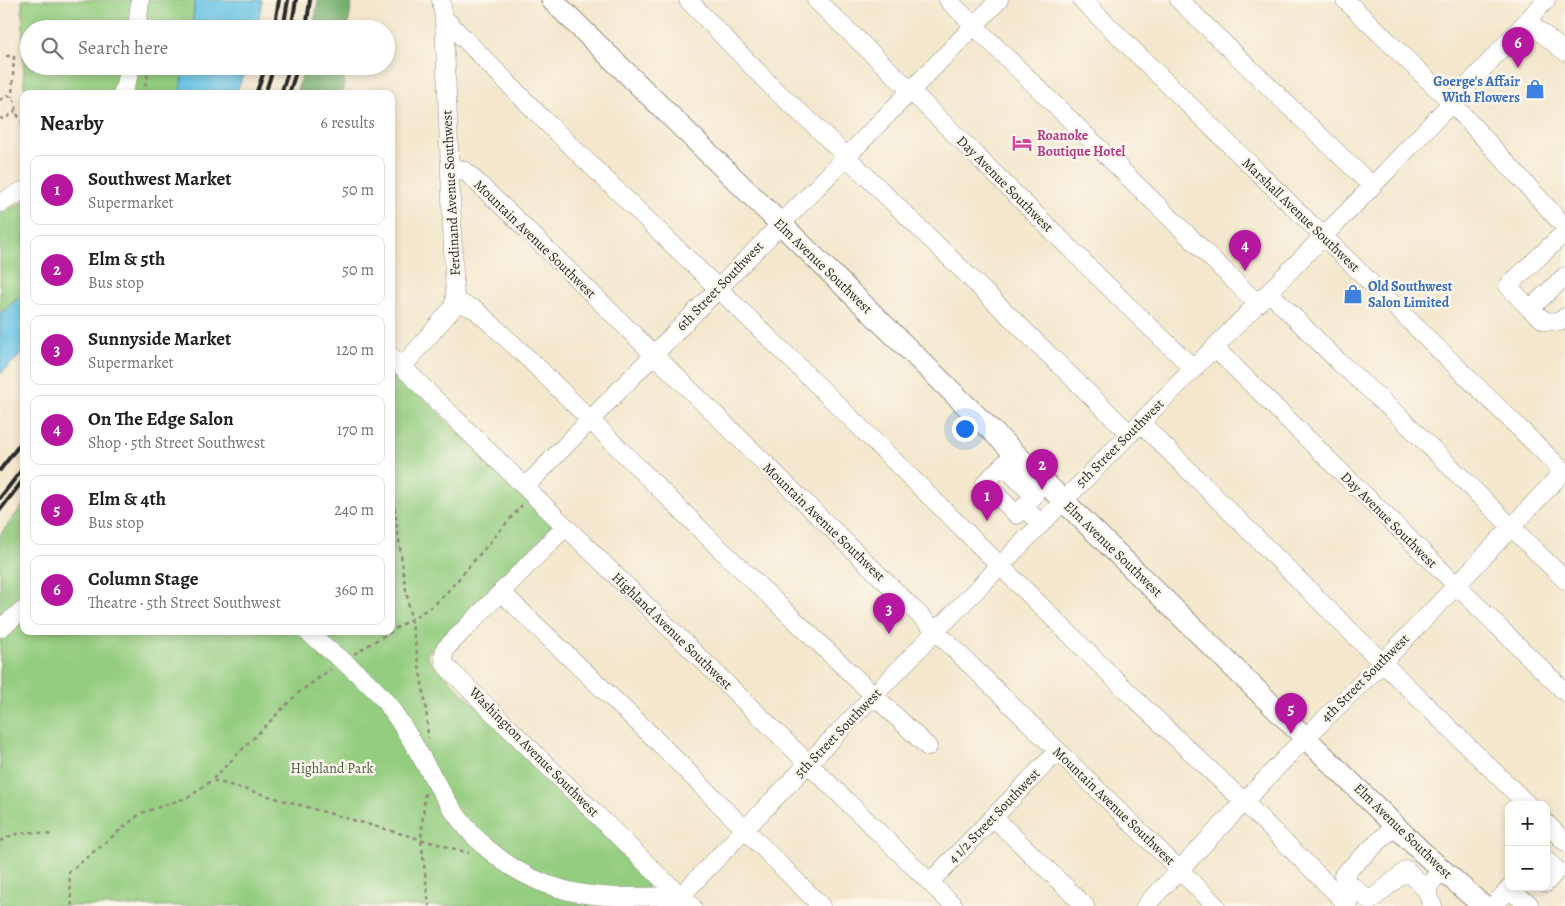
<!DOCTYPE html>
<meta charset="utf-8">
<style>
body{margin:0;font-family:Alegreya,serif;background:#f2f2f2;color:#202124}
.controls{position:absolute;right:15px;bottom:15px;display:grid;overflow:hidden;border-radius:10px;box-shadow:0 2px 8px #0003}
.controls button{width:45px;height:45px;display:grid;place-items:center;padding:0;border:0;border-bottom:1px solid #e0e0e0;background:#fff;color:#202124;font:25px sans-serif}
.you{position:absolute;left:964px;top:428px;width:18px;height:18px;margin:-12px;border:4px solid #fff;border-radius:50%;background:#1a73e8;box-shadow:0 0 0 8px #1a73e833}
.badge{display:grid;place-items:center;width:32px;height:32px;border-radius:50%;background:#b5179e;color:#fff;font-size:16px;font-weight:700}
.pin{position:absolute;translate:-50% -41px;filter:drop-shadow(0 1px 2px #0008)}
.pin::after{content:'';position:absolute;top:26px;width:18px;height:15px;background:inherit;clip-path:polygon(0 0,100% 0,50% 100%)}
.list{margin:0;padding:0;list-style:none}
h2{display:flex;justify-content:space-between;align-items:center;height:65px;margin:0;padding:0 20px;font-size:21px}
h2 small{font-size:16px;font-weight:400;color:#757577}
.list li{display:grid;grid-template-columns:32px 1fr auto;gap:15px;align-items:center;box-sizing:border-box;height:70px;margin:0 10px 10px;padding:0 10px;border:1px solid #e0e0e0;border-radius:10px}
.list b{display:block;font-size:19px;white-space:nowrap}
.list p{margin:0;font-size:16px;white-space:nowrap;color:#757577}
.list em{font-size:16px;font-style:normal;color:#757577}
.icon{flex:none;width:28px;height:28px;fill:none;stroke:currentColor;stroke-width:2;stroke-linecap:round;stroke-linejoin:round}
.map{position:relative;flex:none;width:1565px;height:906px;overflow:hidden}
.search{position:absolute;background:#fff;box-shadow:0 2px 8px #0003;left:20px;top:20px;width:375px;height:55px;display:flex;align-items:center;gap:12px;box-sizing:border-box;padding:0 18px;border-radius:28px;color:#757577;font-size:19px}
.panel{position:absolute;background:#fff;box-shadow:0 2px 8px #0003;left:20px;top:90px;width:375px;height:545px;border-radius:10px}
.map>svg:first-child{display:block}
.green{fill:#94cd80;stroke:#607c56}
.forest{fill:#77b06e;stroke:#516e4c}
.water{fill:#67c3e5;stroke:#497788}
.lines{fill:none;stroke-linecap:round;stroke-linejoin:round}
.minor-casing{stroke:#90897c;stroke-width:19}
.major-casing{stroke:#90897c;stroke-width:23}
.path{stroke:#90897c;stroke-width:2.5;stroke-dasharray:4 4;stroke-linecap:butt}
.minor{stroke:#fff;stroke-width:18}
.major{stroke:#fff;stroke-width:21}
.rail{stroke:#2b2b2b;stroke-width:4}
.labels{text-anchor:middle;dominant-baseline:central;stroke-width:5;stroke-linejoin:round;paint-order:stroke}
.shop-label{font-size:14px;font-weight:bold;fill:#366cbe;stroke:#fbf7ec;text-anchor:end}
.hotel-label{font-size:14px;font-weight:bold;fill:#b23c85;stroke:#fbf7ec;text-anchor:start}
.street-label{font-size:14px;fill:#2b2b2b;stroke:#fbf7ec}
.park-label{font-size:14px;fill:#4a5c44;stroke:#fbf7ec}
</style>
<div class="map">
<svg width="1565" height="906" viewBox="0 0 1565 906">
<rect width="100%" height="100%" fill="#fbf7ec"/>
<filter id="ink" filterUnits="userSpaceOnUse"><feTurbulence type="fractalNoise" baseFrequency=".02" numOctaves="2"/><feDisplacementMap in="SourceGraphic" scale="10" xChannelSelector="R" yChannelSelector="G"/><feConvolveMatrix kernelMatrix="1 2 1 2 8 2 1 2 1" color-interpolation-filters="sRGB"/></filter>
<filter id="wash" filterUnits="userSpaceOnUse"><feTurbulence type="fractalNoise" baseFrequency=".0096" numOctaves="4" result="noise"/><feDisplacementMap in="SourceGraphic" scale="20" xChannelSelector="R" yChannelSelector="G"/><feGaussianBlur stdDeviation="1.12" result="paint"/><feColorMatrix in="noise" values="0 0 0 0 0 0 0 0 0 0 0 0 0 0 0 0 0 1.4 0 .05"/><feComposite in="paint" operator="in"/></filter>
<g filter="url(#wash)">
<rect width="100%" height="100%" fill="#f4e7cd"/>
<path class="green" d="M22,0H195L192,29H29V66H185L179,94H28L24,86Z
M24,201V297L0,320V214Z
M391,366L553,526L427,654L428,659L646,873L648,906H0V535L24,504V631H391Z"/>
<path class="forest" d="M318,0H352L348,29H313Z
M305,66H345L343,94H296Z"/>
<path class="water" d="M195,0H262L257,29H192Z
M185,66H246L236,94H179Z
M24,293V352L0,374V314Z"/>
</g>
<g filter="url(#ink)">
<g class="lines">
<defs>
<path id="minor" d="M688,0L775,90L814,125L1130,434
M816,0L910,90L1127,305L1194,369
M948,0L1258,304
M1082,0L1565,473
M1179,0L1372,186
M1345,0L1452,103L1565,227
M444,18L541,117L794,362L1135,699L1244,802L1349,906
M1527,21L1565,52
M137,29L140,0
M122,94L132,66
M450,166L465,171L517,220L1216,906
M0,203L24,190
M1565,232L1508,286L1530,309L1565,276
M1269,292L1339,362L1401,418L1565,580
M455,301L476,310L532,362L717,546L928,747
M1530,309L1545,321L1560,322L1565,317
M1215,348L1565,692
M391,356L954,906
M402,367L452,309L455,301L444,18L441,0
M1141,423L1344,625L1528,805
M1015,453L985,483L1017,515L1024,507L1041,524
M1003,465L1034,496L1024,507
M525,487L999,0
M565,527L445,649C443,656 443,660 446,666L658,875L692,906
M501,592L650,734L821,906
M0,628L24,610
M306,631C317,639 327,649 338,657C355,671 371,684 385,701C411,734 428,772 451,807C477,847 518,878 565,890C602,900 643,896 681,896
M993,817L1085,906
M1546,823L1565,842
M1395,826L1343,875L1351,885L1370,901L1407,870L1427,891
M1546,860L1557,870L1546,883
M930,882L1058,751
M1510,887L1518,897L1529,904
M671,906L936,631L1360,199L1459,95L1546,0
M1145,906L1299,744L1382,663L1456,586L1564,471
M1433,906C1422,889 1430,883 1442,870
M1494,906L1510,887"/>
<path id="major" d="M552,0L1422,852L1483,906"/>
</defs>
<use href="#minor" class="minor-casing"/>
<use href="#major" class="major-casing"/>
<path class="path" d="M6,56H14L12,97
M143,94L150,66
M0,100L7,95C15,98 17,104 15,111L24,125
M0,118L5,119L15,111
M391,484L406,590L426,706L428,738
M354,654L434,605L448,591L522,505
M213,779L297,694L331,669
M425,793L421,839L429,906
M0,841C16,832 33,830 51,835
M72,906L69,872L141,813L189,797L212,780L469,853"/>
<use href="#minor" class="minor"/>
<use href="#major" class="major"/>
<path class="rail" d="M274,29L279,0
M283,29L288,0
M291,29L296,0
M306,29L310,0
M256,94L266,66
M265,94L274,66
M281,94L290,66
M289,94L298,66
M0,470L24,439
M0,498L24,467
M0,510L24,479"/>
</g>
</g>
<defs>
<symbol id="shop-bare" viewBox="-9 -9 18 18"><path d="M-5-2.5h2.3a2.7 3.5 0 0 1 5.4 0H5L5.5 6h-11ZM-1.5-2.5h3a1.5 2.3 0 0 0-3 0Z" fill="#3f7fe0" stroke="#fbf7ec" stroke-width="2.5" paint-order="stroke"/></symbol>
<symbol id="hotel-bare" viewBox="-9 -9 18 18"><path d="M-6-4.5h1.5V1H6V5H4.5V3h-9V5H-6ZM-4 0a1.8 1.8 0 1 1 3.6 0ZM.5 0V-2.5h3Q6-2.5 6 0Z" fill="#d1479c" stroke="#fbf7ec" stroke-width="2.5" paint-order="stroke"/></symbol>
</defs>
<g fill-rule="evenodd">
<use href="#shop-bare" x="1521" y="75" width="28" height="28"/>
<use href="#hotel-bare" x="1008" y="129" width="28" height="28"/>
<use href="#shop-bare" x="1339" y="280" width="28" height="28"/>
</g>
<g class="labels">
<g class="shop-label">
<text x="1520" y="81">Goerge's Affair<tspan x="1520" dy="16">With Flowers</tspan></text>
<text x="1368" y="286" text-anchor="start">Old Southwest<tspan x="1368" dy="16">Salon Limited</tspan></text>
</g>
<g class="hotel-label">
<text x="1037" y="135">Roanoke<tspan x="1037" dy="16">Boutique Hotel</tspan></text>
</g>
<g class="street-label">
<text transform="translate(1005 184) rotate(45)">Day Avenue Southwest</text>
<text transform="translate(451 193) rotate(-93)">Ferdinand Avenue Southwest</text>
<text transform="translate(1301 215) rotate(44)">Marshall Avenue Southwest</text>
<text transform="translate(535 239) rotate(44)">Mountain Avenue Southwest</text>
<text transform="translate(823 266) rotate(44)">Elm Avenue Southwest</text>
<text transform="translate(720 286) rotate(-46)">6th Street Southwest</text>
<text transform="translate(1120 443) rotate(-45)">5th Street Southwest</text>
<text transform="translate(1389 520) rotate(45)">Day Avenue Southwest</text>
<text transform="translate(824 522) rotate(44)">Mountain Avenue Southwest</text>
<text transform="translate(1113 549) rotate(44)">Elm Avenue Southwest</text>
<text transform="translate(672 631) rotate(44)">Highland Avenue Southwest</text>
<text transform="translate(1365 678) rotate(-45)">4th Street Southwest</text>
<text transform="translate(838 733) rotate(-46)">5th Street Southwest</text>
<text transform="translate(534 752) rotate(45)">Washington Avenue Southwest</text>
<text transform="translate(1114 806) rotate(44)">Mountain Avenue Southwest</text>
<text transform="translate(994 816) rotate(-46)">4 1/2 Street Southwest</text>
<text transform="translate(1403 831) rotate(44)">Elm Avenue Southwest</text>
</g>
<g class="park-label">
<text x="332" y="768">Highland Park</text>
</g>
</g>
</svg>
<div class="controls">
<button>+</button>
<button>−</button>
</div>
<div class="you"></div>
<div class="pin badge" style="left:987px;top:521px">1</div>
<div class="pin badge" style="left:1042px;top:490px">2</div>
<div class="pin badge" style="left:889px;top:634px">3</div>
<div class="pin badge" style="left:1245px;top:271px">4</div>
<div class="pin badge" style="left:1291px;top:734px">5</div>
<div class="pin badge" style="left:1518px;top:68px">6</div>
<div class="search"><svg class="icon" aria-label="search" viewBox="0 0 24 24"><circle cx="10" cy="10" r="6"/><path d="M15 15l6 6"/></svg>Search here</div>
<section class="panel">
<h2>Nearby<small>6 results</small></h2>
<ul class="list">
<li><span class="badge">1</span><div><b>Southwest Market</b><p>Supermarket</p></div><em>50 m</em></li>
<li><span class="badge">2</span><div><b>Elm &amp; 5th</b><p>Bus stop</p></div><em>50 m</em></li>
<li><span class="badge">3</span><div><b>Sunnyside Market</b><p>Supermarket</p></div><em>120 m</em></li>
<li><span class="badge">4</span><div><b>On The Edge Salon</b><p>Shop · 5th Street Southwest</p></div><em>170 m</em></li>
<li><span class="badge">5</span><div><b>Elm &amp; 4th</b><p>Bus stop</p></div><em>240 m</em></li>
<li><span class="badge">6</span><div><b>Column Stage</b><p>Theatre · 5th Street Southwest</p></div><em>360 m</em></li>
</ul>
</section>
</div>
